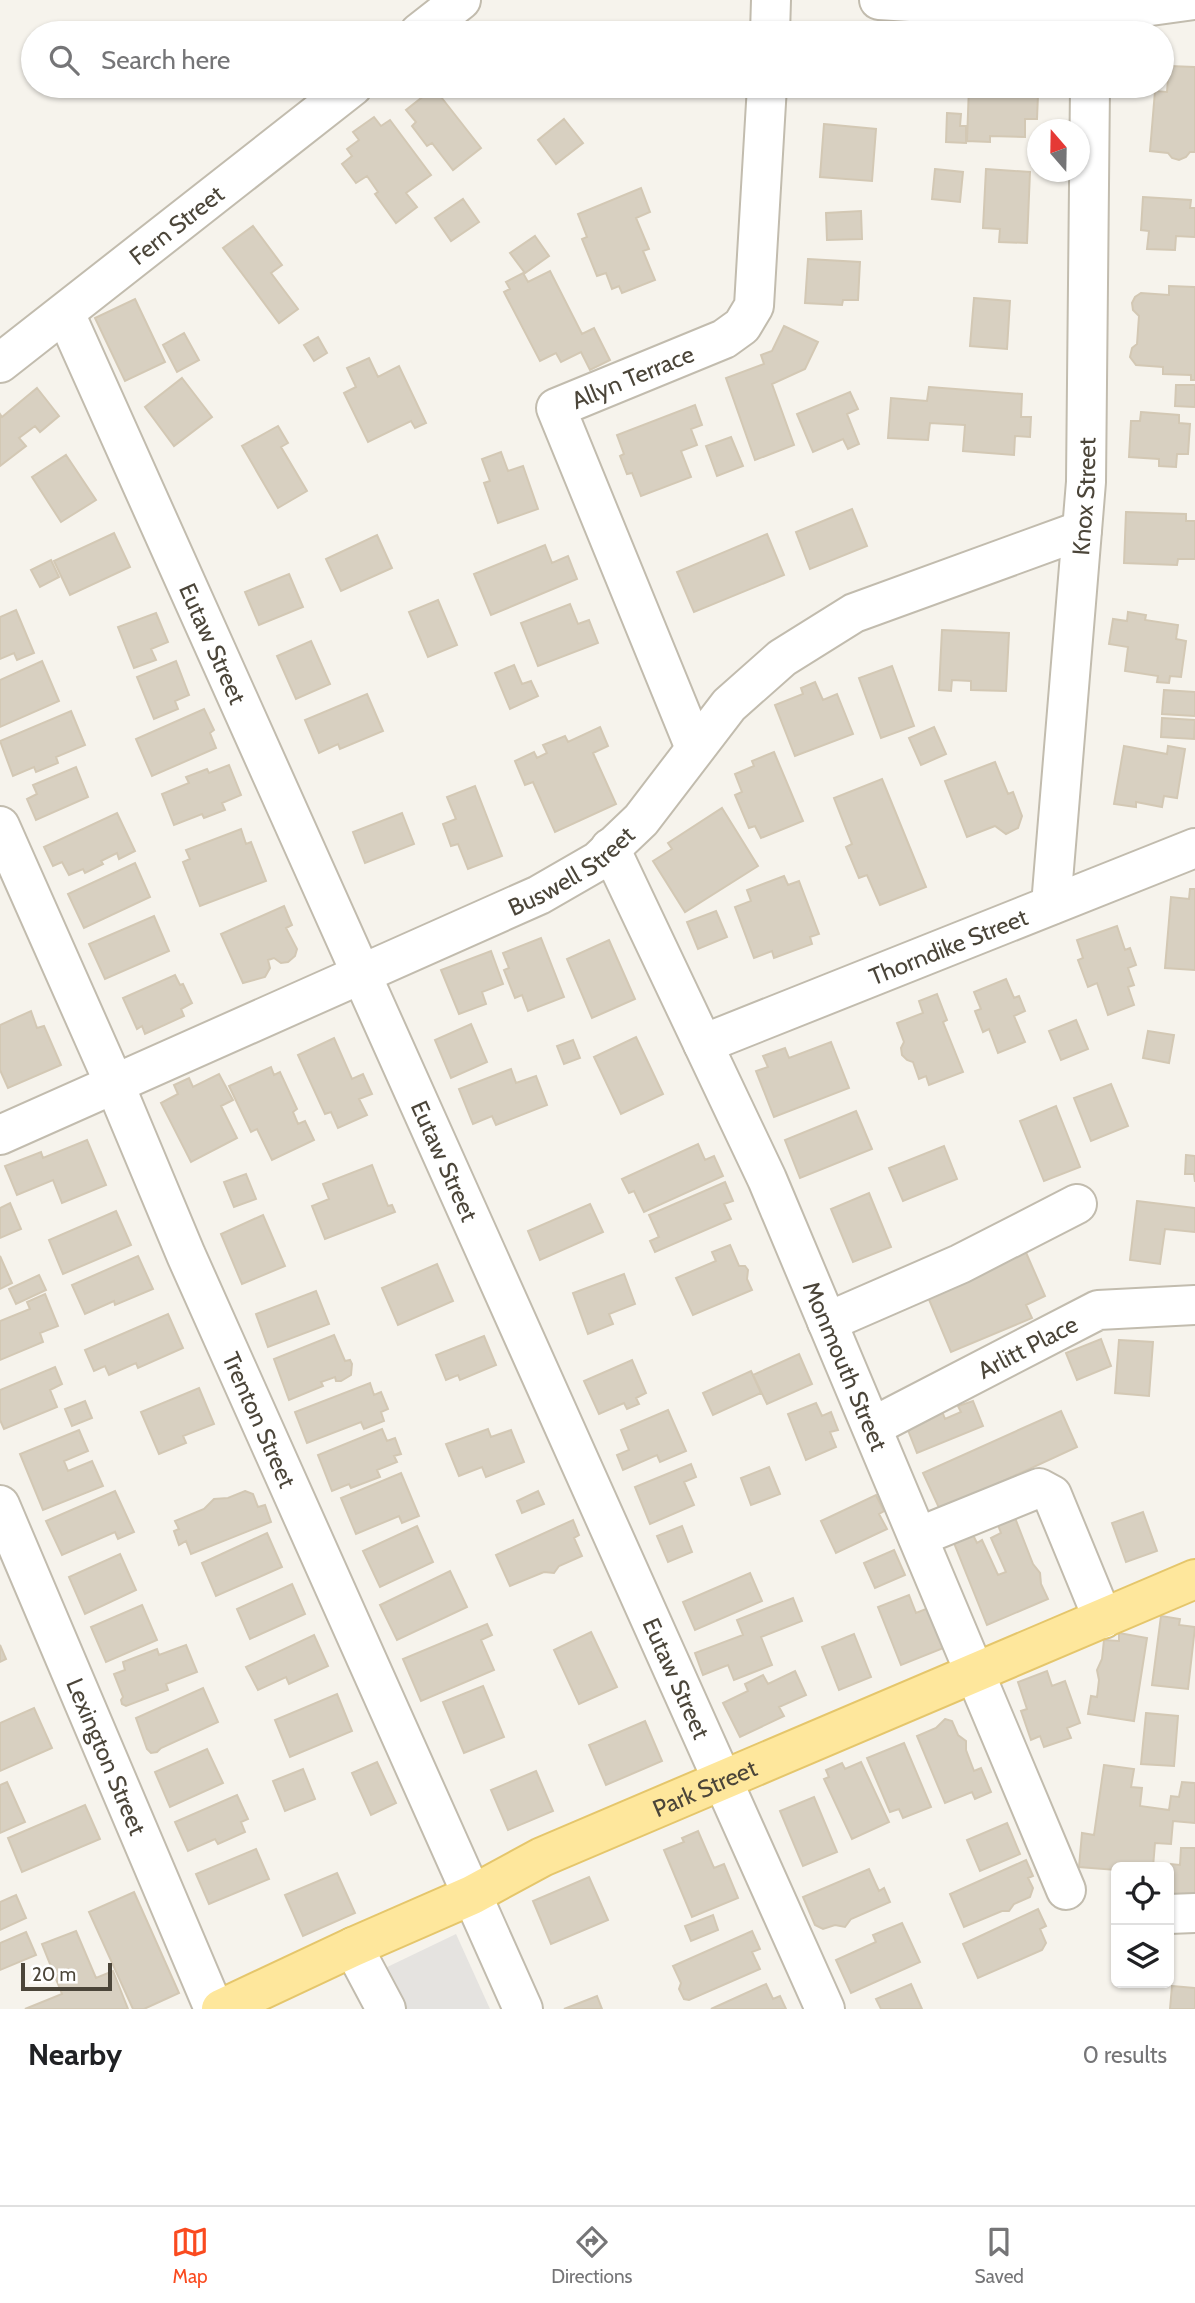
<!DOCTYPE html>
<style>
body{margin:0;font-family:Cabin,sans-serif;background:#f2f2f2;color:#202124}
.controls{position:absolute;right:21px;bottom:21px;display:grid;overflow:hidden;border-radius:10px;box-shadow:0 2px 5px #0004}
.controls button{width:63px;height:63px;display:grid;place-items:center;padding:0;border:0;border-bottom:2px solid #e0e0e0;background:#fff;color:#202124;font:35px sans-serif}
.compass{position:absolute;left:1027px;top:119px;width:63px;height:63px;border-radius:50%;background:#fff;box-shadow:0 2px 5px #0004;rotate:340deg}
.scale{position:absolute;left:21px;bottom:18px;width:91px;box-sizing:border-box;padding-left:7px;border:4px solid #4b4539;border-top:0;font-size:19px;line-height:24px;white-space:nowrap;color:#4b4539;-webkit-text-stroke:5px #fff;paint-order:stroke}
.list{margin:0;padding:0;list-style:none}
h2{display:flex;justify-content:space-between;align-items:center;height:91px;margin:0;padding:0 28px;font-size:30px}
h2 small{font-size:23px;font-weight:400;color:#757577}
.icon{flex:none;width:38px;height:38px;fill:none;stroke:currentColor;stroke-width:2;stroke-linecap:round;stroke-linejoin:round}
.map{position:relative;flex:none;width:1195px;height:2009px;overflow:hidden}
.search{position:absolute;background:#fff;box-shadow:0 2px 5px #0004;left:21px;right:21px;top:21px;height:77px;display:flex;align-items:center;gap:18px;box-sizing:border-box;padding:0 24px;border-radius:38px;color:#757577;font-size:26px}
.sheet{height:196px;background:#fff}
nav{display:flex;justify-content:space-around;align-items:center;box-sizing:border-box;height:98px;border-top:2px solid #e0e0e0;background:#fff;font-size:19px;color:#757577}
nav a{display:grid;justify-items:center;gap:4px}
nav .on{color:#fa4a1f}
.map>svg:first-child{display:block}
.parking{fill:#e5e3e0}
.building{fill:#d8d0c1;stroke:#d3c8b4;stroke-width:2}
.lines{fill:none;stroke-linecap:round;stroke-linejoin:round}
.minor-casing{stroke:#c2bcae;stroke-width:42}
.major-casing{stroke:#e5c66b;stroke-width:42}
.minor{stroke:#fff;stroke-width:38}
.major{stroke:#fee79c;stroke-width:38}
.labels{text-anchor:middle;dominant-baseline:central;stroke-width:6;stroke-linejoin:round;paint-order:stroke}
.street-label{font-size:24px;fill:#4b4539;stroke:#fff}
</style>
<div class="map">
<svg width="1195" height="2009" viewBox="0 0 1195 2009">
<rect width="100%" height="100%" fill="#f6f3ec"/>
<path class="parking" d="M456,1934L490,2009H399L381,1970Z"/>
<path class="building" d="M572,23L579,33H558Z
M1169,66L1195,67V152H1190L1186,157L1179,160L1172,158L1168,153L1150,151L1155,91L1167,92Z
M969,86L1026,87V94L1038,95L1037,119H1025V137L990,136V142L967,141Z
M434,88L481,148L453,170L432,143L427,146L412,126L416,122L406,110Z
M947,113L961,114L960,126H966V143L946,142Z
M374,117L381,126L390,120L431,175L406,193L417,207L396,223L375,194L378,192L367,176L356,183L342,164L352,156L347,149L359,140L353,132Z
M564,119L583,143L556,164L538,140Z
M824,124L876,129L872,181L820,177Z
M935,169L963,172L960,202L932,199Z
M986,169L1030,172L1027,243L999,242L1000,229L983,228Z
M641,188L650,212L636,218L649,249L643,251L655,280L622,293L619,286L612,289L606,273L597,276L582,239L587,237L578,214Z
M1143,197L1191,200L1190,208H1195V237L1176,236L1175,250L1147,249L1149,231L1141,230Z
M463,199L479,222L451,241L435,218Z
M861,211L862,239L827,240L826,213Z
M253,226L282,265L271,273L298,309L279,323L223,248Z
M535,236L549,256L525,273L510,253Z
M808,259L860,262L858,300H843L842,305L805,303Z
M550,271L582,334L594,328L610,360L590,370L581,352L561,362L556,353L540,361L504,292L510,289L506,282L523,273L528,282Z
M1169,286L1195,287V380H1191V375L1163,374V367L1136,365L1130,357L1132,348L1137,344L1139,316L1133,310L1132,303L1135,297L1141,293L1169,295Z
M974,298L1010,301L1007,349L970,346Z
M135,299L165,362L125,381L95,318Z
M784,326L818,342L805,369L772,384L794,445L755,460L726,378L764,364L761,355L772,351Z
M184,333L199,360L177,372L163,345Z
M318,337L327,353L314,361L304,345Z
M369,358L378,377L399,366L426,423L415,428L411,421L368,442L344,393L356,387L347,368Z
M182,378L212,417L174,446L145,407Z
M1176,385H1195V407L1175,406Z
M929,387L1022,394L1021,417H1031L1030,437L1015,436L1014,455L963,451L965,425L930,423L928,440L888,438L891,398L927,401Z
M37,388L59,416L40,432L35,426L19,438L26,446L0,466V414L2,417Z
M850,392L858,409L847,414L859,444L848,449L843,439L813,452L797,414Z
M695,405L702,425L691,429L697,445L681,451L691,477L641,496L632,473L627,474L620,456L624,454L617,435Z
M1141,412L1179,415V423L1190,424L1188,454H1177L1176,467L1159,466V459L1129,457L1131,421H1140Z
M278,426L288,443L281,447L307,491L278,508L242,446Z
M731,437L743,466L717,476L706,446Z
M501,452L508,471L523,466L538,509L498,523L484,483L490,481L482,459Z
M66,455L96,500L61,522L32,477Z
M852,509L867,546L810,569L796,532Z
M1126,512L1186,514V521H1195V559H1178L1177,565L1124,563Z
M114,533L130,567L70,595L54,561Z
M767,534L784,575L694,612L677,572Z
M377,535L392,568L341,591L326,559Z
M545,545L552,563L568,556L577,579L491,615L474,574Z
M51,560L59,577L40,587L31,570Z
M289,574L303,607L259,625L245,592Z
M438,600L457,645L428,657L409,612Z
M570,604L578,624L589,620L598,643L538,666L521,623Z
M16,610L34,653L17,660L14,653L0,659V617Z
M1128,612L1146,615L1145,620L1178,625L1176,639L1186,641L1181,677L1170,676L1169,683L1157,682L1158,676L1125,671L1128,647L1109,644L1113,619L1127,621Z
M156,613L168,642L151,649L156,660L134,668L118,627Z
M942,630L1009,633L1006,691L971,690V681L952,680L951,691L939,690Z
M311,641L330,684L296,699L277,656Z
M42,661L59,701L0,727V680Z
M176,661L189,695L175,701L178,709L154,719L137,677Z
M514,665L522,684L531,681L538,696L510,709L495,673Z
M892,666L914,726L881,738L859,678Z
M815,682L823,700L837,694L853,734L795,756L775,705L803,694L801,688Z
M1164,690L1195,692V716L1162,714Z
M367,694L383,731L340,749L338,744L319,753L305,720Z
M204,709L214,730L210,733L216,748L152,776L136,739Z
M71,711L85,745L56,757L58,763L36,772L34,767L13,776L0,741Z
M1162,718L1195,720L1194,739L1161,737Z
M600,727L608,746L593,753L616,804L555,832L533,782L525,785L515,761L534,752L537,758L547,753L543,745L565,736L568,742Z
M934,727L946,754L921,765L909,738Z
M1124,746L1167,754L1168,746L1185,749L1177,798L1164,796L1162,807L1136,802V807L1114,804Z
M774,752L803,821L761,838L755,826L749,828L735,795L742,792L735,774L754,766L752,761Z
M995,762L1008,794L1013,792L1022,816L1018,828L1006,834L995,826L967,837L945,781Z
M229,765L241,795L222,803L225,810L204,818L202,814L174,825L162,794L189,783L186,777L207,769L209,773Z
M76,767L88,797L36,820L27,799L37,794L33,785Z
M882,779L926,887L880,905L867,875L859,878L846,847L852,844L834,798Z
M475,786L502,856L468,869L458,844L451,846L443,824L456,819L447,797Z
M722,808L758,866L685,912L653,861L672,849L668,843Z
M117,813L135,851L119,859L117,853L101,861L103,864L85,873L83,869L69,875L62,862L53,866L44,847Z
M402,813L414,844L365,863L353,832Z
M241,829L246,844L251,842L266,881L200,906L183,862L190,859L186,850Z
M135,863L150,897L84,928L68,894Z
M784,876L788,885L799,881L819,934L810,937L812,944L774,958L772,951L754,958L735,907L751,901L747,890Z
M1190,889H1195V970L1165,968L1171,897L1189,899Z
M284,906L292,925L286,928L297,949L295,956L288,962L281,963L274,958L268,960L270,968L265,977L243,983L221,934Z
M716,911L727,937L698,949L687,922Z
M154,916L169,951L105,979L89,944Z
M1117,926L1125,950L1130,948L1136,965L1128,968L1134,985L1128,987L1134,1005L1108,1015L1097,983L1088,987L1078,960L1083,958L1077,940Z
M541,938L564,997L528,1011L522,995L515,998L504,970L509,968L503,953Z
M609,940L635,999L592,1018L567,959Z
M491,951L503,984L482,992L486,1004L459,1014L441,970Z
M175,975L180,985L183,984L192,1003L181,1009L184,1016L145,1034L142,1026L137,1029L123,998Z
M1006,979L1014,998L1019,996L1025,1011L1014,1016L1025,1042L998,1053L989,1029L983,1032L975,1011L981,1009L974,992Z
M937,994L947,1020L943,1022L963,1072L929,1085L926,1076L919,1079L913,1062L907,1060L902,1055L901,1048L904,1042L897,1023L923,1013L919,1001Z
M31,1011L37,1028L44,1026L61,1065L8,1088L0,1070V1025Z
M1076,1020L1088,1049L1061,1060L1049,1031Z
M471,1024L487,1062L451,1078L435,1040Z
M1148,1031L1174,1035L1169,1063L1143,1058Z
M636,1037L663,1094L621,1114L594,1057Z
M334,1038L352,1079L363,1074L372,1094L359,1099L367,1115L338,1128L331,1112L325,1114L298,1055Z
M573,1040L580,1058L564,1064L557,1046Z
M831,1042L849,1088L774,1117L756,1071L768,1067L763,1056L785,1048L789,1058Z
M271,1067L274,1075L280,1072L297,1109L293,1112L298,1124L305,1121L314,1140L272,1160L257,1129L251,1132L229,1086Z
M511,1069L516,1083L536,1076L547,1105L496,1125L492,1116L473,1124L459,1089Z
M219,1074L233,1100L221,1106L237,1138L191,1162L161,1103L178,1094L174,1085L189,1078L193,1087Z
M1111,1084L1128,1126L1091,1141L1074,1098Z
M1056,1106L1080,1167L1044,1181L1020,1121Z
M856,1111L872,1149L800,1178L785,1140Z
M87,1140L106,1185L62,1203L53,1180L17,1195L5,1166L41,1152L43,1158Z
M698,1144L705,1160L714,1156L723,1176L644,1212L634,1191L629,1193L622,1179Z
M944,1146L957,1179L903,1201L889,1168Z
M1186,1155L1195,1156V1182L1194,1174H1185Z
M372,1165L388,1206L392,1205L395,1212L325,1239L312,1206L329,1199L323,1184Z
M246,1174L256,1199L234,1207L224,1182Z
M725,1182L733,1201L724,1204L731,1219L655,1252L650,1241L659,1237L649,1215Z
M869,1193L891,1247L853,1262L831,1209Z
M1137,1201L1195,1208V1232L1165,1229L1160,1264L1130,1260Z
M10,1203L21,1229L0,1238V1208Z
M590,1204L603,1232L540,1260L528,1231Z
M116,1211L131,1245L63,1274L49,1240Z
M263,1215L285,1266L242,1284L221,1234Z
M730,1245L739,1266H745L748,1270L747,1279L752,1290L693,1315L676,1278L716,1261L712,1252Z
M1024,1248L1045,1296L1026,1305L1032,1318L951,1352L925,1290Z
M0,1256L12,1283L0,1289Z
M138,1256L153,1289L115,1305L114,1301L85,1314L72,1285Z
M437,1264L453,1301L398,1325L382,1288Z
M624,1274L635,1304L609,1314L613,1324L588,1334L573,1293Z
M39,1275L46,1290L16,1304L9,1289Z
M316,1291L329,1324L268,1347L256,1314Z
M45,1294L58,1326L40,1333L43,1342L0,1360V1321L30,1309L27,1302Z
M168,1314L183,1348L138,1368L136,1363L109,1375L105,1366L94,1371L85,1350Z
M334,1335L345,1361L350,1360L352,1364L351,1375L341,1381H336L335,1377L321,1382L323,1386L289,1400L274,1359Z
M484,1336L496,1365L460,1380L458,1375L446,1380L436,1355Z
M1101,1339L1111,1366L1077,1380L1066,1353Z
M1119,1340L1153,1342L1149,1396L1115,1393Z
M799,1354L812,1384L767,1404L753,1375Z
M632,1360L646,1393L636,1398L639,1404L627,1409L624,1403L599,1414L584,1381Z
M55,1367L62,1384L50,1390L57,1407L4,1429L0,1420V1390Z
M751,1371L761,1393L713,1415L703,1393Z
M370,1383L374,1395L381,1392L388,1409L381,1412L384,1421L364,1429L361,1422L307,1443L295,1412Z
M199,1388L214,1424L183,1436L186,1443L159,1454L141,1412Z
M85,1401L92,1418L72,1426L65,1409Z
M973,1401L983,1426L917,1453L906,1425L942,1411L945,1419L961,1412L958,1406Z
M816,1403L822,1416L831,1412L838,1430L830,1432L836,1447L806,1460L788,1414Z
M668,1410L686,1451L660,1462L657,1455L623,1470L617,1455L629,1450L621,1430Z
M1061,1411L1077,1447L940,1510L923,1473Z
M382,1429L387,1441L395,1438L401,1454L394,1456L397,1462L377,1470L380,1477L351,1488L349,1484L332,1491L318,1455Z
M488,1429L491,1437L511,1430L524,1462L486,1477L482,1467L459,1476L446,1444Z
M79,1430L88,1451L64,1461L68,1471L92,1461L103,1486L43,1510L20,1454Z
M691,1464L696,1477L684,1482L694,1505L650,1524L635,1487Z
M769,1467L780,1494L751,1505L741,1478Z
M401,1473L419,1516L402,1523L399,1516L356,1534L341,1498Z
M115,1491L134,1532L118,1539L115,1532L62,1555L46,1521Z
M245,1491L253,1494L258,1507L265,1505L271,1522L191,1554L186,1541L179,1545L174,1531L179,1529L175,1521L204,1509L214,1499L228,1498Z
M538,1491L544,1504L522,1513L517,1501Z
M876,1495L884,1511L879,1514L887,1529L836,1553L821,1521Z
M1143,1512L1157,1551L1126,1562L1112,1523Z
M1015,1518L1033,1564L1040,1573L1041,1584L1048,1599L987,1625L954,1543L973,1535L977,1543L982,1540L998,1575L1006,1572L991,1538L1001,1533L998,1525Z
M573,1520L579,1535L574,1538L582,1556L559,1566L554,1573L544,1572L510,1586L496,1555Z
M417,1526L433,1562L380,1587L363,1551Z
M682,1526L692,1552L668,1562L657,1536Z
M267,1533L282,1567L216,1596L202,1563Z
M894,1550L905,1575L875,1588L864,1563Z
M120,1554L136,1590L85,1614L69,1577Z
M450,1571L467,1607L397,1640L380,1605Z
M750,1573L762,1601L695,1630L683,1602Z
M292,1584L305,1614L250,1639L237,1609Z
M909,1595L916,1613L931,1607L946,1647L901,1665L878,1607Z
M793,1598L802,1621L761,1637L772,1665L734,1680L728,1665L703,1675L695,1653L743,1635L737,1620Z
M142,1605L157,1640L106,1662L91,1627Z
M1161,1616L1180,1619L1179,1625L1195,1627L1188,1689L1152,1685Z
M487,1624L492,1635L481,1640L494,1670L421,1701L403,1659Z
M591,1632L617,1687L579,1704L554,1650Z
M1119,1633L1147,1638L1134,1721L1088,1714L1091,1696L1097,1697L1099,1680L1097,1670L1102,1659L1104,1640L1119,1641Z
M854,1634L871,1677L839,1690L822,1647Z
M314,1635L328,1666L289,1684L286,1677L258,1690L246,1667Z
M0,1645L6,1659L0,1662Z
M186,1645L197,1672L166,1684L168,1690L126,1706L122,1704L121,1700L123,1697L114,1674L125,1670L123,1662L157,1649L159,1655Z
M795,1671L806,1695L779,1707L784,1716L740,1737L723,1703L748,1691L745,1684L763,1675L768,1684Z
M1047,1671L1052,1686L1065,1681L1080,1723L1067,1728L1071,1738L1044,1747L1040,1736L1031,1740L1021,1711L1027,1709L1018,1682Z
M483,1686L504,1737L464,1753L443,1702Z
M203,1688L218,1722L161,1748L157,1752L151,1753L147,1749L136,1718Z
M337,1694L352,1731L290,1757L275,1720Z
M34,1708L52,1748L0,1771V1723Z
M1146,1713L1178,1716L1174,1766L1141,1764Z
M945,1719L952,1721L958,1735L966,1741V1750L974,1771L981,1768L991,1792L975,1799L972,1792L945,1803L917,1736L936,1728Z
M645,1721L662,1761L606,1785L589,1745Z
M904,1743L931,1807L903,1818L899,1809L890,1812L867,1758Z
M207,1749L223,1783L170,1807L155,1772Z
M377,1762L396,1803L371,1815L352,1773Z
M861,1762L889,1822L852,1839L824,1779L829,1777L826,1770L842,1763L845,1769Z
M1104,1765L1134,1769L1131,1787L1142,1788L1140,1806L1169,1810L1171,1796L1179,1797L1182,1782L1195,1783V1823L1173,1821L1171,1844L1155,1843L1153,1867H1116V1870L1079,1867L1082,1833L1094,1835Z
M303,1769L315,1799L285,1811L273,1781Z
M536,1771L553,1811L508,1830L491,1790Z
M7,1782L25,1822L0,1833V1785Z
M237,1795L248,1819L241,1822L245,1832L218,1844L215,1839L188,1851L175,1822Z
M814,1797L837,1852L803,1866L780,1811Z
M85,1805L100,1839L22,1872L8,1838Z
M1007,1823L1020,1854L980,1871L967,1840Z
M698,1831L714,1868L724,1864L738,1898L692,1917L664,1850L684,1842L682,1838Z
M1181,1848H1195V1896L1169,1894L1171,1864L1180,1865Z
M256,1849L269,1879L209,1904L196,1874Z
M1026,1860L1033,1876L1028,1878L1033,1888L1030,1897L1014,1904L1009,1911H1002L964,1927L950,1894Z
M869,1869L879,1891L884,1888L890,1902L851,1919L845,1927L835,1925L823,1929L815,1925L803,1897Z
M337,1873L355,1913L303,1936L285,1895Z
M589,1877L608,1920L551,1944L533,1901Z
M134,1892L179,1993L144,2009H133L89,1912Z
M16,1895L26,1918L0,1930V1902Z
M1038,1909L1046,1926L1040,1929L1046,1943L1042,1950L978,1978L963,1944Z
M713,1915L718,1930L691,1941L685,1926Z
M902,1923L920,1962L851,1993L836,1960L876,1942L873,1935Z
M76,1931L96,1978L113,1971L128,2009H25L62,1994L42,1944Z
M752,1931L760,1949L752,1952L760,1969L689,2000L684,1999L679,1989L681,1983L673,1966Z
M26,1932L36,1955L0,1970V1943Z
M766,1984L773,1999L780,1996L786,2009H711Z
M911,1984L922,2009H881L876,1999Z
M1172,1986L1195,1988V2009H1170Z
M597,1996L602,2009H564Z"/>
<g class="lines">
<defs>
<g id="minor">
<path d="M879,0L974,6L1129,9L1193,0"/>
<path d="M419,33L461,0"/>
<path d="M770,33L771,0"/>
<path id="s1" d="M65,313L825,2009"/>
<path id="s2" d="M0,363L353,86"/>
<path id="s3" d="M695,748L556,408L724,339L742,326L754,306L767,86"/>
<path id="s4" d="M0,826L114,1083L186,1255L523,2009"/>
<path id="s5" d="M610,848L767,1179L1066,1890"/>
<path id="s6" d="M1051,905L1086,482L1090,86"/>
<path id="s7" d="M703,1044L1195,848"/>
<path id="s8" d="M0,1135L539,895L598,861L641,820L729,705L782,658L854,613L1082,530"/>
<path d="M827,1322L960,1264L1077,1204"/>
<path id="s9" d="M872,1427L1098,1310L1195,1305"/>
<path id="s10" d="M0,1505L214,2009"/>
<path d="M918,1537L1039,1488L1052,1495L1103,1619"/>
<path d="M1169,1914L1195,1913"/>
<path d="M353,1947L386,2009"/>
</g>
<g id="major">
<path id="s11" d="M221,2009L353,1947L472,1895L542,1857L1195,1579"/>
</g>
</defs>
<use href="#minor" class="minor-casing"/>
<use href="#major" class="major-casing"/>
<use href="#minor" class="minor"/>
<use href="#major" class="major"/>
</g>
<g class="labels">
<g class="street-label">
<text stroke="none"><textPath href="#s2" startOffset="224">Fern Street</textPath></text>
<text stroke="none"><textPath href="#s3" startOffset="450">Allyn Terrace</textPath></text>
<text stroke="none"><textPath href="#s6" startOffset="410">Knox Street</textPath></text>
<text stroke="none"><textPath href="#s1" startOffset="362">Eutaw Street</textPath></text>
<text stroke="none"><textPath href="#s8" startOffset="630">Buswell Street</textPath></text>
<text stroke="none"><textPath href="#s7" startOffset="264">Thorndike Street</textPath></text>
<text stroke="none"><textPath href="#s1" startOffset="929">Eutaw Street</textPath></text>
<text stroke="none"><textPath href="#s9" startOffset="175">Arlitt Place</textPath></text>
<text stroke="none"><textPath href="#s5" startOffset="569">Monmouth Street</textPath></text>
<text stroke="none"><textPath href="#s4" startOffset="648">Trenton Street</textPath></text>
<text stroke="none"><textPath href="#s1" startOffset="1496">Eutaw Street</textPath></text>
<text stroke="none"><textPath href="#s10" startOffset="273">Lexington Street</textPath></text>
<text stroke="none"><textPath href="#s11" startOffset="532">Park Street</textPath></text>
</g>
</g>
</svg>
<div class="controls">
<button><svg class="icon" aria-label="locate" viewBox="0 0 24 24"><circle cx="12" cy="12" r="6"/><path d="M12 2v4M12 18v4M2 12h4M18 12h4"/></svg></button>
<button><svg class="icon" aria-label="layers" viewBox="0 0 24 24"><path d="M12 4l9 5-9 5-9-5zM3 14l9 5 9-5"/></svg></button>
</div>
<svg class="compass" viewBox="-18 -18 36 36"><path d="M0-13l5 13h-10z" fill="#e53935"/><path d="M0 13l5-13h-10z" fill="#757577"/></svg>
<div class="scale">20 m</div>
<div class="search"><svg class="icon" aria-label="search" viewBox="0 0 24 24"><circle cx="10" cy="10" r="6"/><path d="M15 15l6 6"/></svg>Search here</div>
</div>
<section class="sheet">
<h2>Nearby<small>0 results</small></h2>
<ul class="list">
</ul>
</section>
<nav>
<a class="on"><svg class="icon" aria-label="map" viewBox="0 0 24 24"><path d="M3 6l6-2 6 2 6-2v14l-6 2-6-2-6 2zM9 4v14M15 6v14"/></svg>Map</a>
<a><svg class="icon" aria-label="directions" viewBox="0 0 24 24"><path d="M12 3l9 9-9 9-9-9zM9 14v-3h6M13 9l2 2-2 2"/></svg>Directions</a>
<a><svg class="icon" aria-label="saved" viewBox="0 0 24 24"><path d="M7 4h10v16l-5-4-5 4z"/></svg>Saved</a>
</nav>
